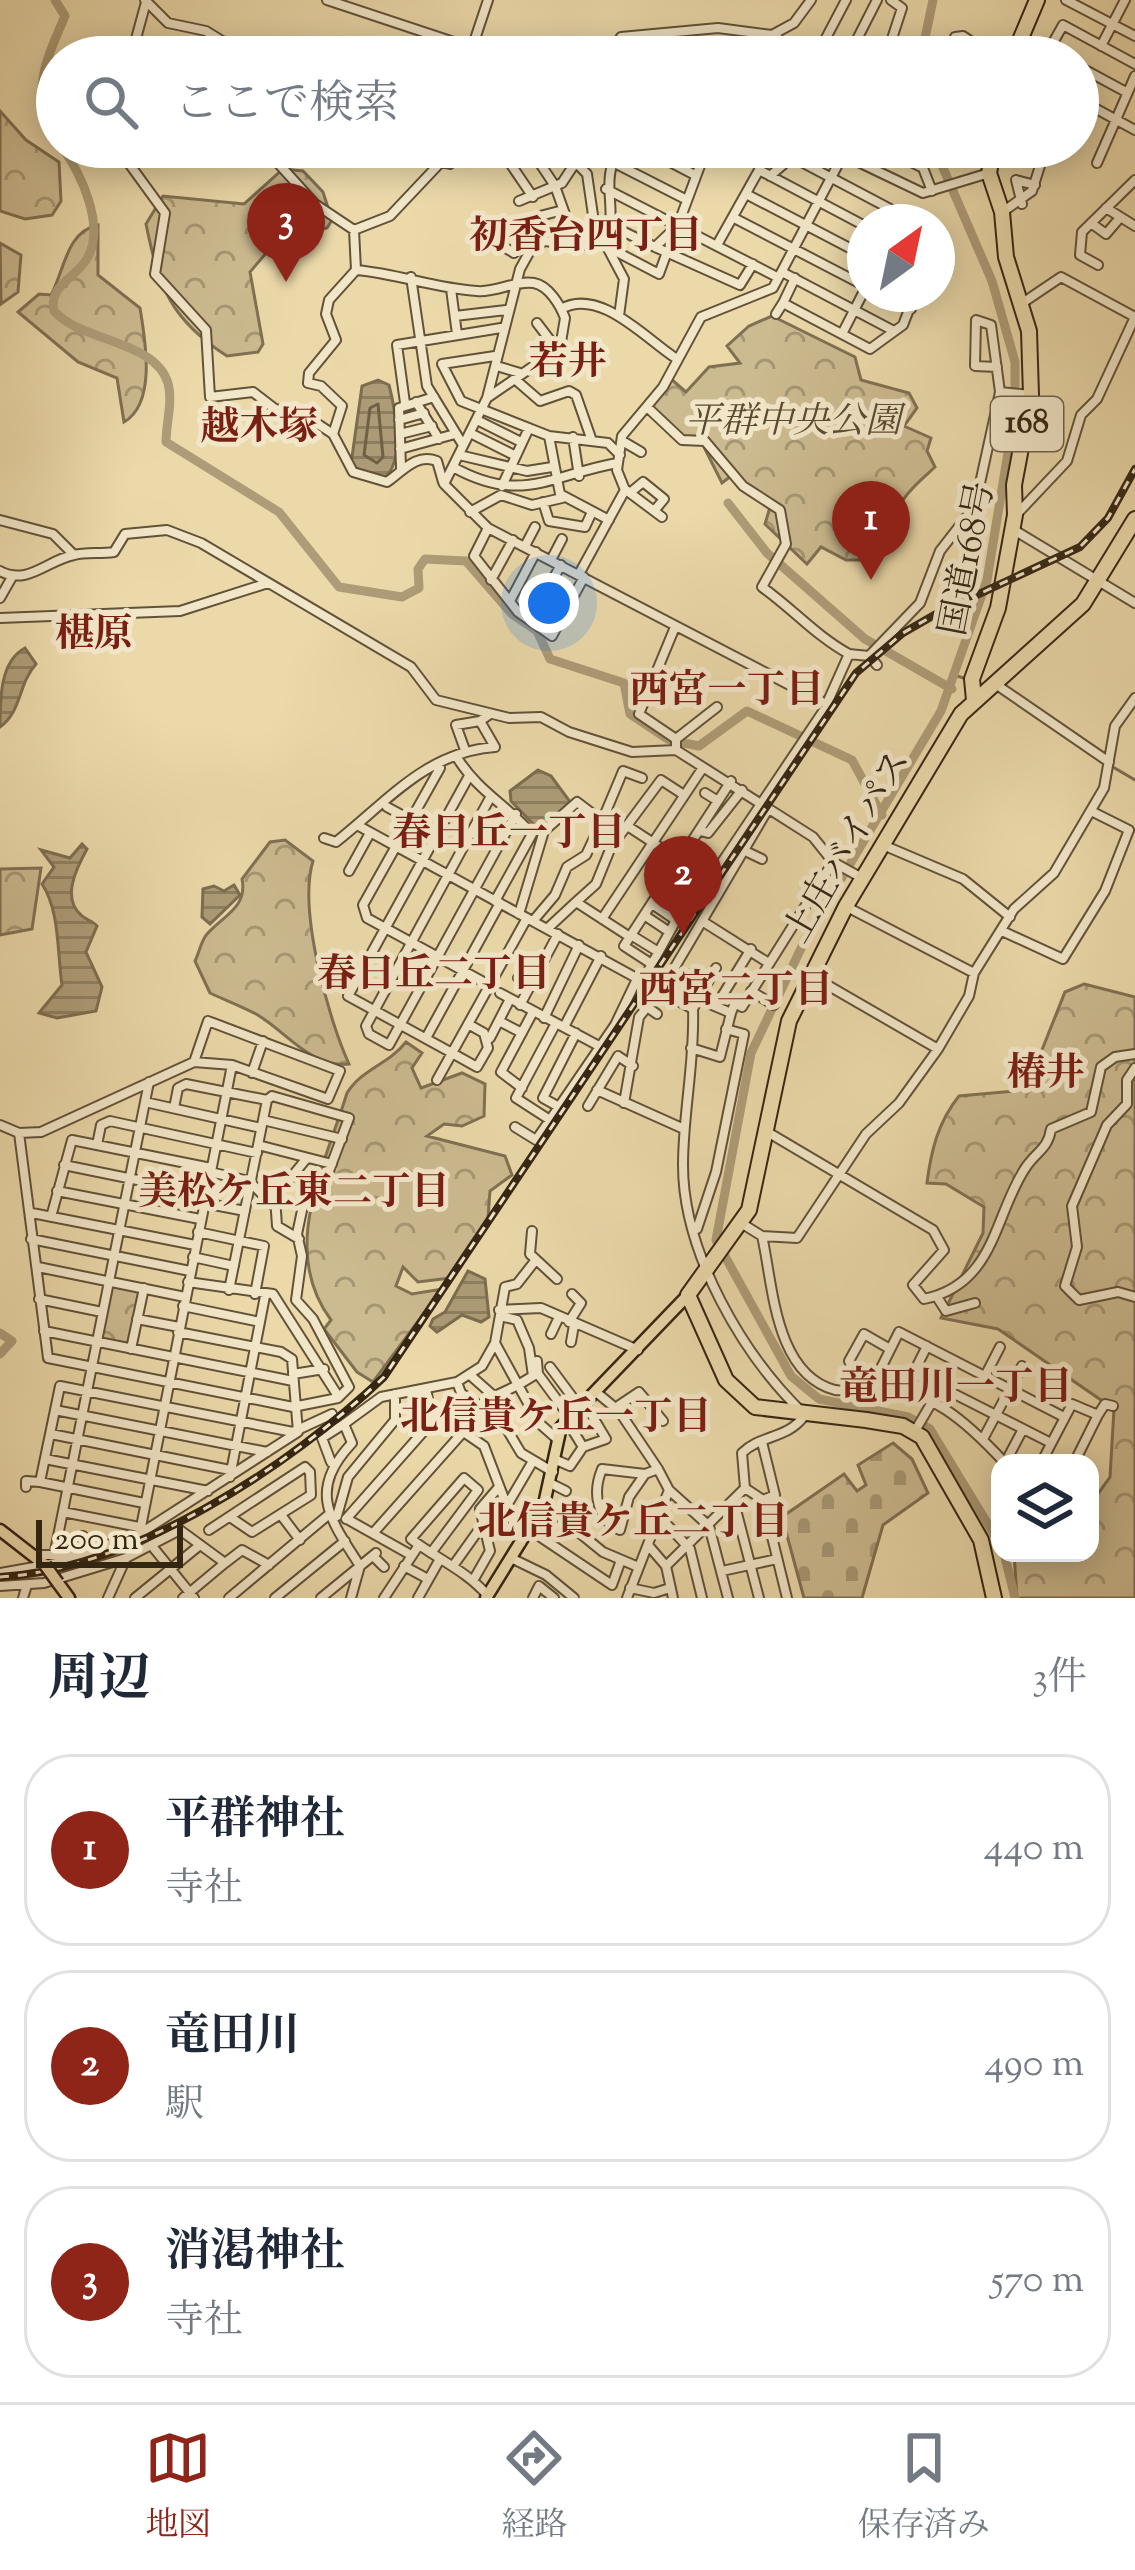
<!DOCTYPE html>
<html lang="ja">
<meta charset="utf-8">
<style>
body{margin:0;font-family:"Sorts Mill Goudy","Noto Serif JP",serif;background:#f2f2f3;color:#1f2937}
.controls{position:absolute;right:36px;bottom:36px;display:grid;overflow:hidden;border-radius:24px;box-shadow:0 6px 30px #0003}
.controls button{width:108px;height:108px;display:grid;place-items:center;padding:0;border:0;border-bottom:3px solid #e0e1e3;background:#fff;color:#1f2937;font:60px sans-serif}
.compass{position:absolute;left:847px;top:204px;width:108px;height:108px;border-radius:50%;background:#fff;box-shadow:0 6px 30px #0003;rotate:33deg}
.scale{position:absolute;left:36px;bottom:30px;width:147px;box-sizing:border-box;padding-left:12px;border:6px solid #352513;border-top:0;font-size:33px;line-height:42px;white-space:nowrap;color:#352513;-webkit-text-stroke:9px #f2e6c8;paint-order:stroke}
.you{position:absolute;left:549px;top:603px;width:42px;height:42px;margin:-30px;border:9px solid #fff;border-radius:50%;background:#1a73e8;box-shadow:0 0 0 18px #1a73e833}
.badge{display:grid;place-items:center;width:78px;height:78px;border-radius:50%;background:#8f2418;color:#fff;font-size:39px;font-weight:700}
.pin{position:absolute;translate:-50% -99px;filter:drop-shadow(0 3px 6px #0008)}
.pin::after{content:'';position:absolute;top:63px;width:42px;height:36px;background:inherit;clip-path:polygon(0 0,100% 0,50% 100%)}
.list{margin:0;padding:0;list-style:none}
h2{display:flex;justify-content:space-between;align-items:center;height:156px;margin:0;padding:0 48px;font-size:51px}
h2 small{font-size:39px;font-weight:400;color:#747a83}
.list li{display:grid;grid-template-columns:78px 1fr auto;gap:36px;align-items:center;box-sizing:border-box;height:192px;margin:0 24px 24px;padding:0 24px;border:3px solid #e0e1e3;border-radius:48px}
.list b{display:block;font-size:45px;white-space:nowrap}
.list p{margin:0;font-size:39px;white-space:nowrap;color:#747a83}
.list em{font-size:39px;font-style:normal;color:#747a83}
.icon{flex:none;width:66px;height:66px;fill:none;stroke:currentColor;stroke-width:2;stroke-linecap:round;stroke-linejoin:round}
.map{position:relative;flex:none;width:1135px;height:1598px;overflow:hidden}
.search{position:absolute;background:#fff;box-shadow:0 6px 30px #0003;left:36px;right:36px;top:36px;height:132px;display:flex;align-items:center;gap:30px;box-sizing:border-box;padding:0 42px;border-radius:66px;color:#747a83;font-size:45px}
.sheet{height:804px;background:#fff}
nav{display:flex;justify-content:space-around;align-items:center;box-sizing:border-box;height:168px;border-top:3px solid #e0e1e3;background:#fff;font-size:33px;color:#747a83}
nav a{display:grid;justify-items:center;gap:6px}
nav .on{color:#8f2418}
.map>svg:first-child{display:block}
.forest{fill:url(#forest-crowns);stroke:#807052;stroke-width:3}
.cemetery{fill:url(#cemetery-stones);stroke:#807052;stroke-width:3}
.water{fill:url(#water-rules);stroke:#7d6c4f;stroke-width:3}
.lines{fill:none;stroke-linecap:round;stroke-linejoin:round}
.shore{stroke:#716045;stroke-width:3}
.stream{stroke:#7d6c4f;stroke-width:3}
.river{stroke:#ad9c77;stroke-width:9}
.minor-casing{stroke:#625239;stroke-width:12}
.major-casing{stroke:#352513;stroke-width:15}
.highway-casing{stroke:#352513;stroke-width:18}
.minor{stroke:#f2e6c8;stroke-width:8}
.major{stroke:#ebd9aa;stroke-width:10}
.highway{stroke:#ebd9aa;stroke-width:14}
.rail-casing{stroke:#352513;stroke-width:8}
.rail{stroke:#f2e6c8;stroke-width:3;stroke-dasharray:9;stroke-linecap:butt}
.major-bridge-casing{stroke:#352513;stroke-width:15;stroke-linecap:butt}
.major-bridge{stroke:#ebd9aa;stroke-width:10}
.labels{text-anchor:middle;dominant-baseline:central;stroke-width:10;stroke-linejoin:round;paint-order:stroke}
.shield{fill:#f2e6c8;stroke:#6e5f49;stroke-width:3}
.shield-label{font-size:33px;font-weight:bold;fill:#352513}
.park-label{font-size:36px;font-style:italic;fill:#5b4a32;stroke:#f2e6c8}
.street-label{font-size:36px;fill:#352513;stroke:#f2e6c8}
.neighbourhood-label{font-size:39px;font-weight:bold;fill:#7a1f14;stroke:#f2e6c8}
</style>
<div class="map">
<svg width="1135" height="1598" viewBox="0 0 1135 1598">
<defs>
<pattern id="forest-crowns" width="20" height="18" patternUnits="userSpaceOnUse" patternTransform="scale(3)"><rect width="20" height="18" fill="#ccba90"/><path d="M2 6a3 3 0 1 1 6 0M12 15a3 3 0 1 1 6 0" fill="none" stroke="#a69774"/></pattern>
<pattern id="cemetery-stones" width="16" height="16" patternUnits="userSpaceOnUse" patternTransform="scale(3)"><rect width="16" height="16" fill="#ccba90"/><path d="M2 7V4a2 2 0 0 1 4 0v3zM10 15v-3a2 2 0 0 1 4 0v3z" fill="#a69774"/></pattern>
<pattern id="water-rules" width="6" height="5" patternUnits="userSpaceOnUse" patternTransform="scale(3)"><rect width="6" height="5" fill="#ad9c77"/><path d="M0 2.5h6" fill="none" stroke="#8e7f60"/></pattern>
</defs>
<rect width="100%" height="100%" fill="#ebd9aa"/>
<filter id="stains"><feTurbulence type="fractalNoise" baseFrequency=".00167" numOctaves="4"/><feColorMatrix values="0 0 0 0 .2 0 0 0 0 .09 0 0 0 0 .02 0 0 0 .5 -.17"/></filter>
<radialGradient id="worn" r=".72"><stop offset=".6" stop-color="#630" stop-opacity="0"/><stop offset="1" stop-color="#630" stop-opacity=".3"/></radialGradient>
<path class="forest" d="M0,111L26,140L59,162L61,201L52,215L25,219L0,211Z
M283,169L303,171L323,192L332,220L327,228L279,238L250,272L263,344L258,352L227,356C171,320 159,288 146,224L163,196L244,204Z
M98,225V275L140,308C145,339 157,403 124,422L117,378L78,362L18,312L39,294L51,295C65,269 66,232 98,225Z
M0,243L21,255L18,292L1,304Z
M772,316L855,357L861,380L909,393L917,408L904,426L931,438L927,451L935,467C912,488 893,502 894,534L867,560H846L821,547L807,564L765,524L770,507L731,476L722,483L702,443H685L649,406L671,379L686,392L709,367L740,363L727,346L749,326Z
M285,840L313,861C298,909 328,1018 349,1064C310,1068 286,1031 256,1014C241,1006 225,1000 210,993L195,961C199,953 201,941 207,934C223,916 248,907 242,879L270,842Z
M41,868L32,929L0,935V869Z
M1084,984L1135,997V1598H1017L1014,1553H1090V1505L1110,1477L1114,1409L998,1329L941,1318L983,1233L984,1207L946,1184L927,1183C931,1151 938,1122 959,1096L1026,1090L1065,992Z
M406,1042L422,1053L412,1068L421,1088L462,1073L485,1084L484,1116L462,1126L444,1124L427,1136L505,1156L512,1175L490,1191L488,1218L450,1278L418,1282L403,1267L396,1286L412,1294L442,1289L373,1382L357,1372L324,1329L331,1320C279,1250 324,1168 347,1093C363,1068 388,1065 406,1042Z
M110,1285L140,1291L128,1346L100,1338Z"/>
<path class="cemetery" d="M893,1443L912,1459L928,1493L883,1525L862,1598H804L782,1517L844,1474L857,1491L866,1485L858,1465Z"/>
<path class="water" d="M378,380L389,385C395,408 405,461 385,477L356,471L351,464L362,386Z
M25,648L36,664C18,684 22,711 0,727C0,699 0,661 25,648Z
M538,770L551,776L571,803L541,832L511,801L510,791Z
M82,844L87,849C77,867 61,898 81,915C86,920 93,921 97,926L86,952L102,987L96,1011L57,1018L39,1013L62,985C57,952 60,911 42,884L54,867L41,850L70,858Z
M214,886L224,891L234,885L240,895L210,924L202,917L203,889Z
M468,1271L485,1279L489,1317L481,1322L462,1315L437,1332L430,1326L433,1319L445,1312Z"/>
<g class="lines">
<path class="shore" d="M378,404L383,457L377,463L364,455L370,408Z"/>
<path class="stream" d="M957,676L967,679
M1096,757L1135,780"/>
<path class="river" d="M55,0L65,16C46,60 28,97 57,139
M921,57L933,0
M62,147C81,174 105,224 88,257C77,278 48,285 54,311C81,342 155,340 168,383C173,402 166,423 166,442L279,512L339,587L402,597L419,588L418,569L425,559L466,561L512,614L537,631L550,659L624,683L630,714L669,740L699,746L747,711L852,760L882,815
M934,147L992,281L1015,362V410L987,580L941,711L806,938L751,1053L716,1240L791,1376L819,1399L908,1417L930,1429L1000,1544
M728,503L767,553L865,639L952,689
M0,1333L12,1341L0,1354
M1004,1553L1015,1598"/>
<defs>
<path id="minor" d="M145,0L168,23L206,31L248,57
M327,0L499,57
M1066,0L1135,36
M772,35L794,23L811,0
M1101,46L1125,0
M1049,50L1061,57
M131,57L146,2
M469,57L488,0
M607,57L621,37L718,28L772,35L811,57
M762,57L773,38
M816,57L846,0
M848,57L877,0
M886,57L902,8L891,0
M946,57L955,37L963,36L994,57
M1045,57L1063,25L1135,64
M1078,66L1126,92
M1078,99L1135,130
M123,147L125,158L165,213L155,274L206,330L210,397L253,392L275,409L304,415L333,434L353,472L387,482C403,471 416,453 437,461L443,482
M278,147L277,162L315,204L354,230L390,216L441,162L450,164L464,147
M499,147L533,197
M529,147L555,186L576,245
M561,147L587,174L594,222L615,251L659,274L667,252
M620,147C598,182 619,210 606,236L584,245L544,241L530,251L520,269L487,398L444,484L488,528L826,704
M641,147L693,174
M827,147L923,193L989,173L981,147
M881,147L923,168L932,191
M1097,163L1135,76
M770,176L792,157L915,222
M606,189L777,277
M746,194L865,256
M519,201L562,183L585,148L687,200
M1022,204L1016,180L1035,185
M1106,208L1135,226
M1004,211L1032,191L1046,147
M736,219L865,286
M1091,223L1106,234L1118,220
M612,226L655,247L678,225L707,147
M531,240L514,253L494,241L513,223L563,210
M606,245L624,279L619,316
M717,245L759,170L865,226
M655,247L740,285L753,264
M1098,265L1080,255L1082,232L1135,180
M356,270C400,274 433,288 477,291C496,293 515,280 534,283C549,286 560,305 565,318L560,348L487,398
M782,272L894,331
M411,277L427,386L463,445
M795,278L783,303L870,349L903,325L915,294
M451,289L457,334
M881,294L911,309
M561,309C599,287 645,338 674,357
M776,314L783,303
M455,316L506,310
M537,323L556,348
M842,334L865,289
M495,356L442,364L461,401L549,436L608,443L620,455
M500,367L520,373
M517,381L540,401L569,391L576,395L591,438
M1000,392L1031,395
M416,402L439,439
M405,403L397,345L501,328
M647,407L682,440L705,441L743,486L780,510L786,544L762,587C793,609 816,636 849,654
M399,420L424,413
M477,420L521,442
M470,433L514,455
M333,434L342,406L321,386L308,383L309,373L336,340L326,314L329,300L356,270L354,230
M400,434L432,426
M549,436L560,494L609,520
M573,437L579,476
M624,442L641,452
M400,449L455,434
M459,455L527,471L552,467
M453,467C521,505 551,475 617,463
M401,468L399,408L434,397
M502,486L529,428
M626,490L662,517
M631,492L643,482L664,499L654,511
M543,502L549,521L585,527L592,512
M470,512L501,495L532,505L562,498
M1016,515L1067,461L1081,415L1097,399L1135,317L1061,277L1021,304
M0,520L53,534L73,554
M488,528L474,556L518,612L552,636L584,577
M1014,530L1135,603
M525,546L535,527
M551,560L562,539
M0,571C28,586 47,560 74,555C86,552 100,554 114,552L125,534L167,530L201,543L411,667L436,700L509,718L541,717L569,732L632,752L676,750
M579,574L625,490L617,470L622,436L663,387L701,317L773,288L843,155
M491,580L513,540
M0,598L12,577
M510,601L536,552
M0,618L180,611L268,583
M530,620L561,565
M675,627L639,714L676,739
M869,656L877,665
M994,683L1109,762
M717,707L676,739V750L813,837L833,862L862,878
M465,750L456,725L480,721
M458,759C478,791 509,807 532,834L495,901
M440,768L363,905L367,918L489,985
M469,776L348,996L452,1053L527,918
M705,793L718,801
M491,796L366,1026L369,1034L389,1045L516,814
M387,807L411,820
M602,821L623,771L642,778
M357,825L693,1009C695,1061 683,1113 683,1165C683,1253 743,1356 805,1415C787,1440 761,1434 742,1453L745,1488L666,1566L673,1598
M629,827L710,880
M701,831L708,833L742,790
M324,838L336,842C388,801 426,752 495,747L480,721L490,714
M883,845L963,879L1010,917
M743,850L762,859
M349,871L370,833
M664,886L692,904
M576,902L596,884L611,847L661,780L684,795
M652,904L677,921
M847,907L974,973
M519,914L544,831L577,802L602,821L586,855L567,867L555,895L533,921
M644,915L668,931
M602,919L702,769
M702,921L767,962
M547,929L576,902L630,937
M1002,931L1063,959L1105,891L1129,830L1091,811
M631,935L657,951
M529,960L540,967
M650,963L624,946L731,781
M693,973L707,980
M518,978L530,986
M642,982L674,924L710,880L824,710L849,654L869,656L920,603L940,551L975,506L1000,392L991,325L976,320L975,366L997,367
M807,984L829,986L938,1049
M751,991L774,1005
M500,993L599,1046
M698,999L716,968
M520,1005L558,934
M716,1006L751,949
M647,1007L657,1014
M693,1009L698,999L731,1013L735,1003L742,1007L833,862
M544,1018L579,945
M499,1021L522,1033
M556,1023L516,1098L550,1120L615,1025L637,979
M564,1027L601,956
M426,1038L500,903
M490,1038L510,999
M691,1048L720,1057L731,1013
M1135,1068L1127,1080V1104L1107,1125L1072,1206L1077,1247L1065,1286L1079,1300L1118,1292L1135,1297
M252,1073L263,1041
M437,1080L452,1053L477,1067L488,1048L484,1033L468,1024
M522,1088L501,1072L533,1012
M597,1090L684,1129
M145,1102L261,1128
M624,1103L639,1017L662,989L767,811
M588,1106L618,1056L633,1066
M559,1107L543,1098L576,1033
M174,1108L178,1088L186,1084L267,1100L229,1290
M263,1120L342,1139
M0,1125L19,1133L41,1132L194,1062L232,1065L328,1099L340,1071L208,1021L194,1062
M515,1127L536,1140L550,1120
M764,1130L933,1230L944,1250L913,1285L924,1299C996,1284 994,1214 1026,1167C1037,1151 1048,1149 1051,1129L1091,1112L1101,1067L1115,1057L1135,1054
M19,1133L48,1358L293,1407L338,1398L349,1387L313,1319L296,1300L302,1256L297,1234L304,1201L329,1171L349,1118L272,1096L267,1100
M97,1145L101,1125L110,1121L257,1153
M258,1145L332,1164
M64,1165L206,1194
M210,1172L249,1181L275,1207
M57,1191L200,1219
M204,1203L245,1211
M32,1213L195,1245
M51,1217L72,1140L211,1168
M741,1223L762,1236L797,1238L866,1134L899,1103L938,1049L969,996L974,973L1014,909L1054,873L1104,788L1115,726L1135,698
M697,1229L716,1172L744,1034L726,1029
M532,1231L530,1254L557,1279
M198,1232L264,1246L255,1294
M762,1236C773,1283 774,1374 835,1390C846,1392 860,1387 872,1386
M31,1239L190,1271
M299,1239L277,1226L275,1197L307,1158
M193,1257L234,1266
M38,1267L185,1297
M188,1282L273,1294L338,1396
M937,1297L946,1311L975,1303
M39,1299L102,1312
M183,1306L260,1322
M499,1310L541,1308L638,1350
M500,1316L517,1320L529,1348L533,1376L518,1385L539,1423L557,1439
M137,1319L179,1327
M569,1322L581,1303L572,1294
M44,1331L293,1381
M551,1334L559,1317
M571,1342L574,1325
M131,1349L144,1288
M537,1361L538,1374L569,1416
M550,1367L579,1406
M913,1373L1051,1443
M293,1374L324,1369
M470,1375L496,1398
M985,1376L1000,1347
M457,1382L461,1393L502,1421L521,1453L553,1472
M861,1387L849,1361L864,1334L890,1349
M906,1388L927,1346
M426,1389L430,1409L484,1446L521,1543
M596,1392L619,1411L658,1469
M615,1408L639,1392L663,1421
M55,1410L267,1452
M488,1410L497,1395L518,1385L495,1343
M1098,1415L1105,1404L1113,1406
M567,1421L583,1447L606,1439L584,1402
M1023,1429L1005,1463C966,1421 931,1389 872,1386L899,1332L1064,1417
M915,1431L932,1402
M51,1434L230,1470
M983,1439L1022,1366
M762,1442L775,1495L763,1500
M45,1459L208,1491
M554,1459L570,1466L583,1447
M331,1462L322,1438L344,1424
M1041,1463L1072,1404L1098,1415L1074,1463
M602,1469L645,1474L629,1497L620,1530C597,1520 592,1493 602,1469Z
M645,1474L658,1469L669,1490L709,1526L728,1598
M230,1477L265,1296
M40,1482L60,1386L293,1432L332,1414
M552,1484L566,1491
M26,1487V1481L40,1482L144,1503
M745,1488L763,1500L787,1598
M734,1502L759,1598
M544,1504L603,1552L636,1566
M506,1507L533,1461
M63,1512L139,1527
M657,1514L690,1549L702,1598
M281,1515L300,1540
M337,1516L348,1477L395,1420V1394
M346,1519L438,1415
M347,1519L411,1555
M209,1530L305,1467L310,1472L311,1495L252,1532L230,1517
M530,1530L612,1585L621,1560
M375,1531L464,1431
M140,1532L232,1065
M648,1545L666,1566
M152,1546L194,1598
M55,1551L149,1082
M431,1553L478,1490L464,1478L411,1539C437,1559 467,1571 488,1596
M35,1555H81L144,1531L298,1432L292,1359L281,1352L178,1332
M373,1556L384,1567
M513,1559L546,1575L574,1598
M404,1566L428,1579
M453,1566L483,1524
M722,1571L777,1559
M0,1573L73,1560L81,1555L83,1536
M474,1579L490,1551L480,1509L498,1488
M0,1586L44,1583L126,1558
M630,1588L654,1593L670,1588
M23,1598L27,1585
M108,1598L126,1558L180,1530L225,1563L242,1550L269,1565
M135,1598L200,1545
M183,1598L225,1563
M229,1598L327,1516
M275,1598L345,1541
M321,1598L376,1553
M351,1598L360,1566C330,1519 307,1491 352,1443L344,1424L381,1397L457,1382L482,1366L495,1343L505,1287L517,1284L535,1261
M384,1598L419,1545
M418,1598L440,1559
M533,1598L539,1586L554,1598
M627,1598L669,1490"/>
<path id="major" d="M0,1530L45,1565
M58,1583L69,1598
M486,1598L544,1504L561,1427L688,1295"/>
<path id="highway" d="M1013,57L1037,0
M974,700L972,679L998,608L1015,515L1014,485L1031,395L1029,331L1006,257L1002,212L989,173L994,147
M994,1598L981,1540L922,1437L903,1426L866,1420L755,1407L726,1380L688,1295L749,1210L789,1021L846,906L961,714L1083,604L1135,519"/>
</defs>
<use href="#minor" class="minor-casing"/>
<use href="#major" class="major-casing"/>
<use href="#highway" class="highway-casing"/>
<use href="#minor" class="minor"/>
<use href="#major" class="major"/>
<use href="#highway" class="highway"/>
<defs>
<path id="rail" d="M0,1577C133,1569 289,1467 384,1377L856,673L903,633L936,614L1080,547L1108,518L1135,469"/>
</defs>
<use href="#rail" class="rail-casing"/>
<use href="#rail" class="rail"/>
<defs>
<path id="major-bridge" d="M45,1565L58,1583"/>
</defs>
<use href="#major-bridge" class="major-bridge-casing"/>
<use href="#major-bridge" class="major-bridge"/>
</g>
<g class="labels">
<rect class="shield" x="991" y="397" width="72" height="54" rx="9"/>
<g class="shield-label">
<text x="1027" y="424">168</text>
</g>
<g class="park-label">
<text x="793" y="423">平群中央公園</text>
</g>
<g class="street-label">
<text transform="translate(969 559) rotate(-79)">国道168号</text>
<text transform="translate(849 847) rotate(-60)">上庄バイパス</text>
</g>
<g class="neighbourhood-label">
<text x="586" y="239">初香台四丁目</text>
<text x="568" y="365">若井</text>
<text x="259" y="430">越木塚</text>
<text x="94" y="637">椹原</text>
<text x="727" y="693">西宮一丁目</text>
<text x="509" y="836">春日丘一丁目</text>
<text x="434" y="977">春日丘二丁目</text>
<text x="736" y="993">西宮二丁目</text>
<text x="1046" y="1076">椿井</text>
<text x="294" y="1195">美松ケ丘東二丁目</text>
<text x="956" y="1390">竜田川一丁目</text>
<text x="556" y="1420">北信貴ケ丘一丁目</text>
<text x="633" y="1525">北信貴ケ丘二丁目</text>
</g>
</g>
<rect width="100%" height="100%" filter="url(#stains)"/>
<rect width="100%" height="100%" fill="url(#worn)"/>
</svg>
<div class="controls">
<button><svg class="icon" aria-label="layers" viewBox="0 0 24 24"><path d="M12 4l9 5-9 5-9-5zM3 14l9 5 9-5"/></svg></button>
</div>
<svg class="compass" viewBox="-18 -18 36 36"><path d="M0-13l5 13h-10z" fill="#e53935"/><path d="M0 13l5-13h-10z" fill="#747a83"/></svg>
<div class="scale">200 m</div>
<div class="you"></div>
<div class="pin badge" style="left:871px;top:580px">1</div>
<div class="pin badge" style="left:683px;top:935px">2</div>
<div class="pin badge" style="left:286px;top:282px">3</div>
<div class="search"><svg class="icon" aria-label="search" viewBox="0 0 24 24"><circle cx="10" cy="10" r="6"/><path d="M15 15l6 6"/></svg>ここで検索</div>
</div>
<section class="sheet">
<h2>周辺<small>3件</small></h2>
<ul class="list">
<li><span class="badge">1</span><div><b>平群神社</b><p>寺社</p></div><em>440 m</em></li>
<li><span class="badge">2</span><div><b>竜田川</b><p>駅</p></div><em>490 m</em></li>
<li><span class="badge">3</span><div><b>消渇神社</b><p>寺社</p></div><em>570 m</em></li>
</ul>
</section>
<nav>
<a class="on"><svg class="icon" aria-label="map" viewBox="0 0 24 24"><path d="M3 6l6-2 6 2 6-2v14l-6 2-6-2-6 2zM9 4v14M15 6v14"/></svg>地図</a>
<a><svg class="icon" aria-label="directions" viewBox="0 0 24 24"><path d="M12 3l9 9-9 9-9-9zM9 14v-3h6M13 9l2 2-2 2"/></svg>経路</a>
<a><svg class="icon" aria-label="saved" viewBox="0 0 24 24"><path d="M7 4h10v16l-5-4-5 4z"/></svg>保存済み</a>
</nav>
